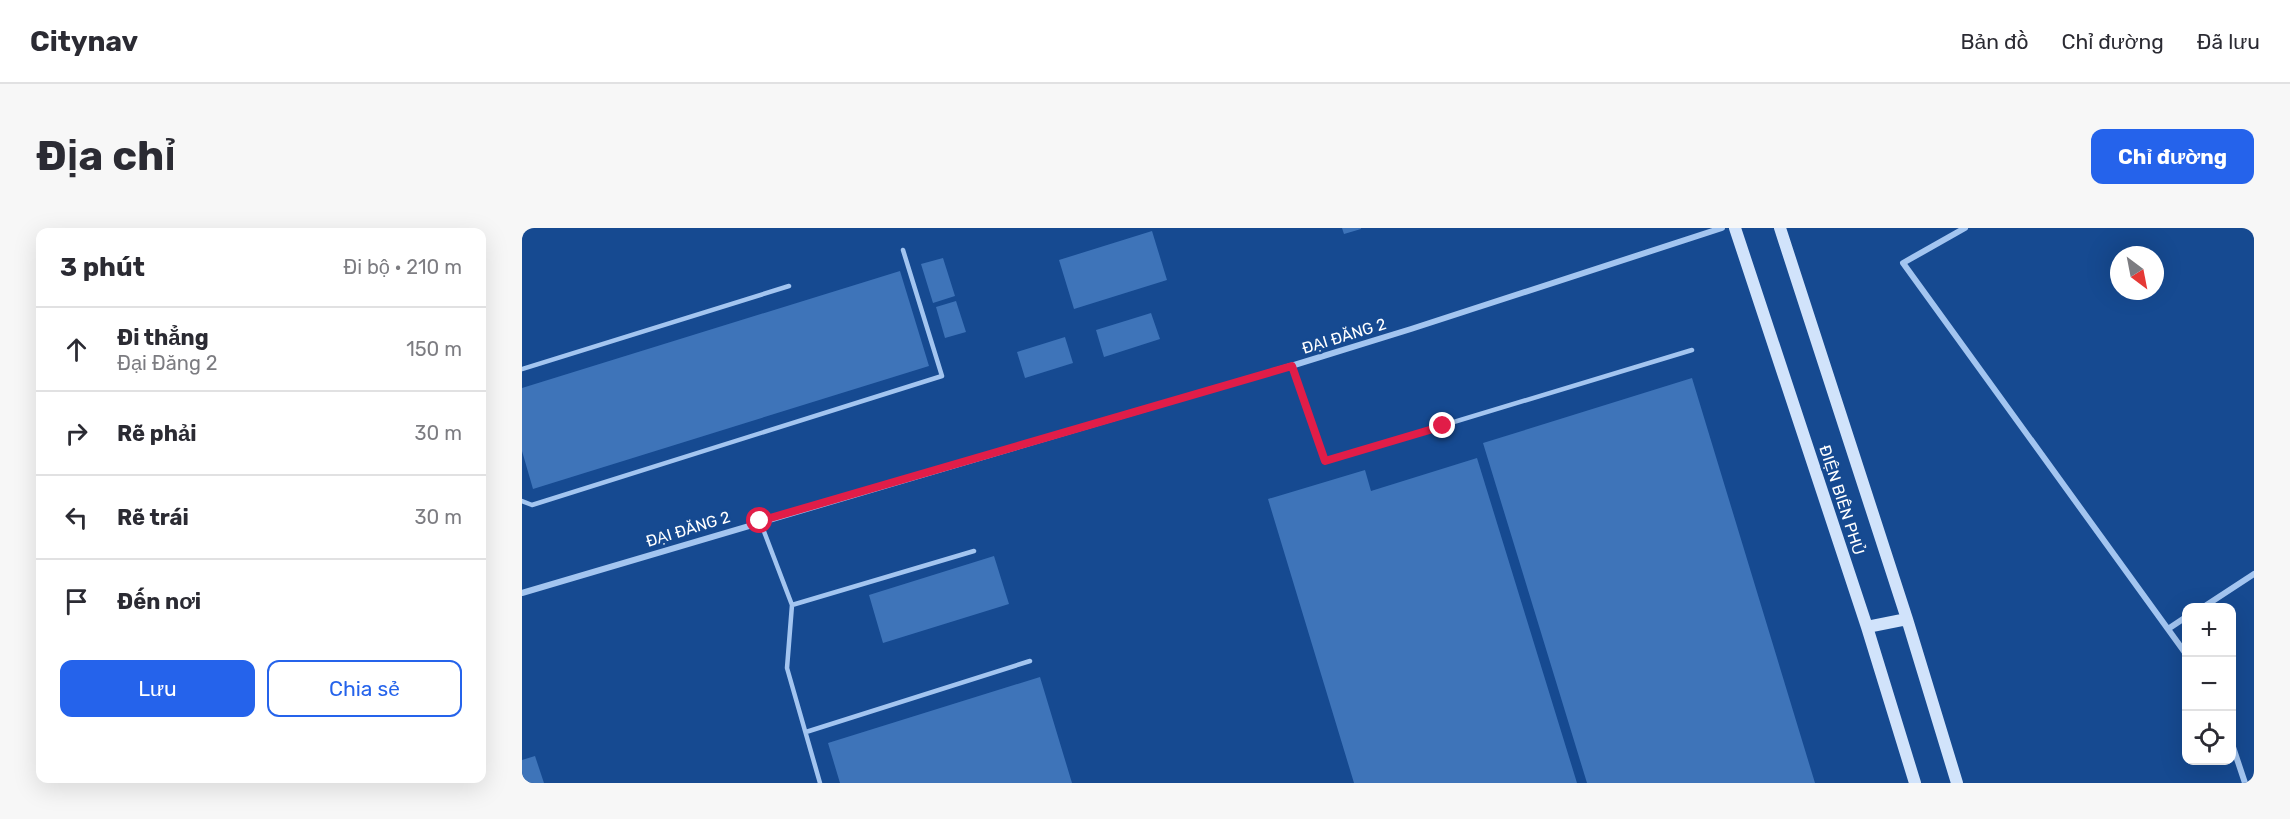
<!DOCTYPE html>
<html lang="vi">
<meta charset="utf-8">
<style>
body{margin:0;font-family:Rubik,sans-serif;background:#f7f7f7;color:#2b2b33}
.controls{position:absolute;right:18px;bottom:18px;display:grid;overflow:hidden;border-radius:12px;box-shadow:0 6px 24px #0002}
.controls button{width:54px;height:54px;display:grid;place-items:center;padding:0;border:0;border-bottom:2px solid #e1e1e2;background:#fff;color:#2b2b33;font:30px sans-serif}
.compass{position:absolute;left:1588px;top:18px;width:54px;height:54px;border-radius:50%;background:#fff;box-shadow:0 6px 24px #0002;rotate:148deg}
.stop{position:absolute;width:18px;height:18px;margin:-14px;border:4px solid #e11d48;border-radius:50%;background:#fff}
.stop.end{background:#e11d48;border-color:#fff;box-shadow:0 2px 6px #0008}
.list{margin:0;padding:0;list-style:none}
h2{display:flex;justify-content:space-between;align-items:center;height:78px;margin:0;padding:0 24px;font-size:26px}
h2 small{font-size:20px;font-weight:400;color:#7c7c81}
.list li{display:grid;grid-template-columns:39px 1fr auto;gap:18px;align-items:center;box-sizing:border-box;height:84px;padding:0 24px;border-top:2px solid #e1e1e2}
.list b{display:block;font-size:22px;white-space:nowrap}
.list p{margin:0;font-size:20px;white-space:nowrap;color:#7c7c81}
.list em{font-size:20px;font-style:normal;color:#7c7c81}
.actions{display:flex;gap:12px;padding:18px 24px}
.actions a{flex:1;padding:14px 0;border:2px solid #2563eb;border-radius:12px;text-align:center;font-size:21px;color:#2563eb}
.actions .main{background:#2563eb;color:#fff}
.icon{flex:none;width:33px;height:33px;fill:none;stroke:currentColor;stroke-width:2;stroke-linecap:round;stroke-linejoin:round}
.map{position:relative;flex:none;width:1732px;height:555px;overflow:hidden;border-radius:12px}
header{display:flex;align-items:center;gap:36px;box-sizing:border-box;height:84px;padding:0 30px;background:#fff;border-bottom:2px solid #e1e1e2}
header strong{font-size:28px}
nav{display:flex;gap:33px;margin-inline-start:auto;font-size:21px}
.intro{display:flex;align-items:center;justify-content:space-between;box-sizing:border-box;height:144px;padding:0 36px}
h1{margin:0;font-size:42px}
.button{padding:15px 27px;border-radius:12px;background:#2563eb;color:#fff;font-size:21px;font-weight:700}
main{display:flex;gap:36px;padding:0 36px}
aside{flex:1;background:#fff;border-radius:12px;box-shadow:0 6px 24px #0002}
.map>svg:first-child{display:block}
.building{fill:#3e74b9}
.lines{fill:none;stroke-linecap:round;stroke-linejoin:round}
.lane{stroke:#a3c5f0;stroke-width:4.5}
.street{stroke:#a3c5f0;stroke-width:6}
.secondary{stroke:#d1e3fb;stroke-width:12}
.route{stroke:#e11d48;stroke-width:8}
.labels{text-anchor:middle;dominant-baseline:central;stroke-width:5;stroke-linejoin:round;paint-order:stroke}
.street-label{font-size:16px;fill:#fff;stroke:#164a91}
</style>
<header>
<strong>Citynav</strong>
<nav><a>Bản đồ</a><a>Chỉ đường</a><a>Đã lưu</a></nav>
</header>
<div class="intro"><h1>Địa chỉ</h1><a class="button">Chỉ đường</a></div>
<main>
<aside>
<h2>3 phút<small>Đi bộ · 210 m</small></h2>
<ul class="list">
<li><svg class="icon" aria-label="ahead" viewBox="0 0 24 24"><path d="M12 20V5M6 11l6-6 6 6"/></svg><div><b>Đi thẳng</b><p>Đại Đăng 2</p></div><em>150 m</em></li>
<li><svg class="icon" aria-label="right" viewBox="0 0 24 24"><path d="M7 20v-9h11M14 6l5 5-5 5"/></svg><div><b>Rẽ phải</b></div><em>30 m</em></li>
<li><svg class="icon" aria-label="left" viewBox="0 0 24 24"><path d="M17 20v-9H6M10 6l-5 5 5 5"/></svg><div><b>Rẽ trái</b></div><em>30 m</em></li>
<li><svg class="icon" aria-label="arrive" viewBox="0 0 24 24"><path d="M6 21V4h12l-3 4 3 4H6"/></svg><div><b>Đến nơi</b></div></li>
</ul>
<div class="actions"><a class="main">Lưu</a><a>Chia sẻ</a></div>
</aside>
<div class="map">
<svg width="1732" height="555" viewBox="0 0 1732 555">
<rect width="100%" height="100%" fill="#164a91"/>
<path class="building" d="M820,0H839V1L822,6Z
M630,3L645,52L552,81L537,32Z
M421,30L433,68L411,75L399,36Z
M378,43L407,138L11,261L0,223V160Z
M434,73L444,104L423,110L414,79Z
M629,85L638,111L582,129L574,102Z
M543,109L551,135L503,150L495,124Z
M1170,150L1293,555H1065L961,215Z
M955,230L1055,555H832L746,271L843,242L849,263Z
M472,328L487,376L361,415L347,367Z
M518,449L550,555H318L306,515Z
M13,528L22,555H0V532Z"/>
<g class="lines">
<path class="lane" d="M769,138L803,233L1170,122
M0,141L267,58
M0,273L10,277L420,148L381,22
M238,293L270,377L265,440L298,555
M270,377L452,323
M284,504L508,433"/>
<path class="street" d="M1443,0L1381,35L1664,426
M0,365L769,138L889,101L1200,0
M1680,380L1732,346
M1646,401L1664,389
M1710,516L1723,555"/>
<path class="secondary" d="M1213,0L1345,399L1393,555
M1258,0L1385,391L1435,555
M1345,399L1385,391"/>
</g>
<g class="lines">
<path class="route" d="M238,293L770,138L803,233L921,198"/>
</g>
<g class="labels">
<g class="street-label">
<text transform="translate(822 108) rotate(-17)">ĐẠI ĐĂNG 2</text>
<text transform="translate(1320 272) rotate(72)">ĐIỆN BIÊN PHỦ</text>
<text transform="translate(166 301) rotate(-17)">ĐẠI ĐĂNG 2</text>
</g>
</g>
</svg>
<div class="controls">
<button>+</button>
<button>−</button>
<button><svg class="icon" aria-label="locate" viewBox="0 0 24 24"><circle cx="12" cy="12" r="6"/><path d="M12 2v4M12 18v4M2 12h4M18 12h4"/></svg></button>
</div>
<svg class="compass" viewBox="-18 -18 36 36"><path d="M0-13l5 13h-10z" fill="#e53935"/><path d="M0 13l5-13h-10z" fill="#7c7c81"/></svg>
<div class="stop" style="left:238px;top:293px"></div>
<div class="stop end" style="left:921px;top:198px"></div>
</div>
</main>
